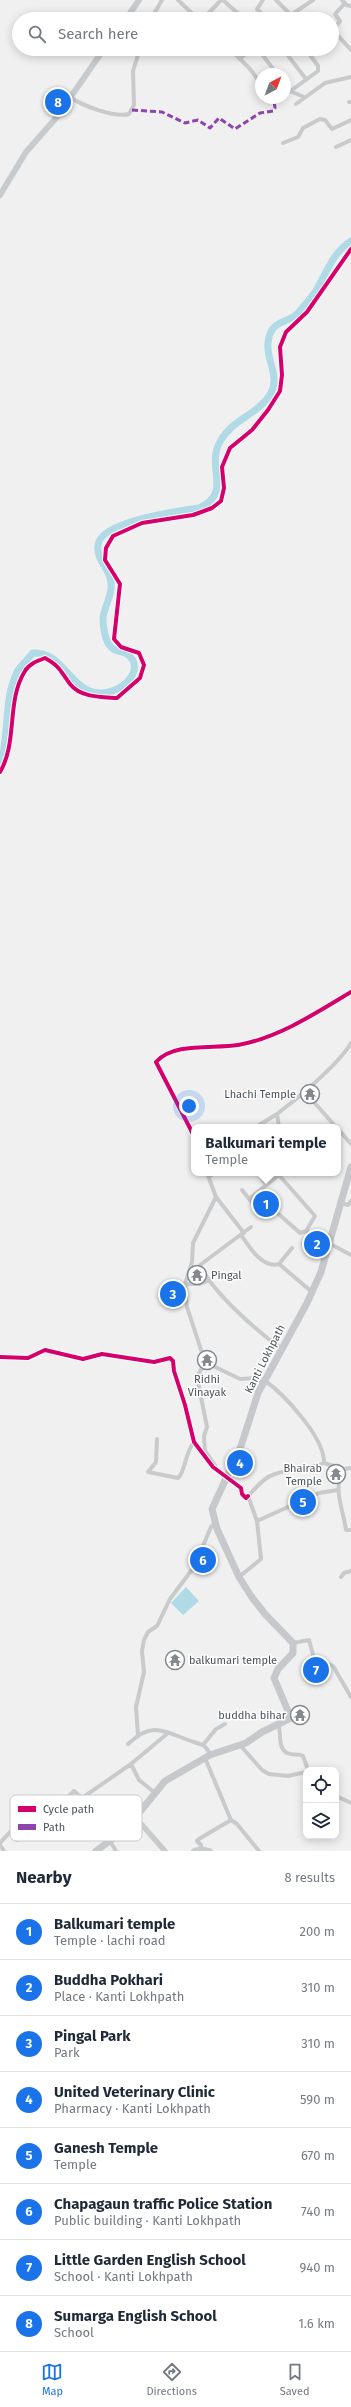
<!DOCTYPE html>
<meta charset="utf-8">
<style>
body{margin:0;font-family:"Fira Sans",sans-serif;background:#f2f2f3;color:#1f2937}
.controls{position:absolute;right:12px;bottom:12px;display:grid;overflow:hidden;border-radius:8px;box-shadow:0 2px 10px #0003}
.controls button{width:36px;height:36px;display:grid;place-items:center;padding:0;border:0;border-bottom:1px solid #e0e1e3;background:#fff;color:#1f2937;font:20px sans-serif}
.compass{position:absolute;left:255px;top:68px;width:36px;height:36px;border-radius:50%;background:#fff;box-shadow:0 2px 10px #0003;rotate:41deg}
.you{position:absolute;left:189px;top:1106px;width:14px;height:14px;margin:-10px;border:3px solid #fff;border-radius:50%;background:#1a73e8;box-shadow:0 0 0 6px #1a73e833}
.badge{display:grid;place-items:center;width:26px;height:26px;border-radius:50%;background:#1a73e8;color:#fff;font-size:13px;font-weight:700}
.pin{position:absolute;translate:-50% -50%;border:2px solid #fff;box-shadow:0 1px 4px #0006}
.popup{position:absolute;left:191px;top:1124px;width:150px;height:52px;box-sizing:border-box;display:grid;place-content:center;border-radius:8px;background:#fff;filter:drop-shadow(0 1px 3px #0005);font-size:13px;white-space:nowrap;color:#747a83}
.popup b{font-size:15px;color:#1f2937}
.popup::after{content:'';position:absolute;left:50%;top:100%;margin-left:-8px;border:8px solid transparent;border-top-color:#fff}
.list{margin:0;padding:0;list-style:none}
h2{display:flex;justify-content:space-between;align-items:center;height:52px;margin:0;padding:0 16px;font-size:17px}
h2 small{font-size:13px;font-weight:400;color:#747a83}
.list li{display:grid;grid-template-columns:26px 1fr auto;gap:12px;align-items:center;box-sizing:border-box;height:56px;padding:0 16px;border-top:1px solid #e0e1e3}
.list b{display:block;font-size:15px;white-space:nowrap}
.list p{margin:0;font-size:13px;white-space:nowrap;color:#747a83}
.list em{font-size:13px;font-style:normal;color:#747a83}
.icon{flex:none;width:22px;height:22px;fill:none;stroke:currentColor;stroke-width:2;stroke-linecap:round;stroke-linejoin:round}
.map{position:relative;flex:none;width:351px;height:1851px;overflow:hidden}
.search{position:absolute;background:#fff;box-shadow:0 2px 10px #0003;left:12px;right:12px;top:12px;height:44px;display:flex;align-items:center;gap:10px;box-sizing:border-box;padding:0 14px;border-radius:22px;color:#747a83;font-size:15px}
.sheet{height:500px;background:#fff}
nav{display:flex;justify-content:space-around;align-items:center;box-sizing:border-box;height:56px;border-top:1px solid #e0e1e3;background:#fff;font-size:11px;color:#747a83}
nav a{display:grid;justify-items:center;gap:2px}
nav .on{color:#1a73e8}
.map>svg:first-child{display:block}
.water{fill:#b0dae6}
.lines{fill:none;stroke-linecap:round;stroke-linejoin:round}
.river{stroke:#b0dae6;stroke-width:7}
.minor{stroke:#c8cacb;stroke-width:4}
.tertiary{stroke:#c8cacb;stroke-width:5.5}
.secondary{stroke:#c8cbcd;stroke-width:6}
.primary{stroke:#c6c8cb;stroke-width:7}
.quiet{stroke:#8e44ad;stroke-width:3;stroke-dasharray:6 3;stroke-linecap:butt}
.cycleway-casing{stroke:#fff;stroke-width:6}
.cycleway{stroke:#d6006c;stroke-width:4}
.labels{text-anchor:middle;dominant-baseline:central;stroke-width:3;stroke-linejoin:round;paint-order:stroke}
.poi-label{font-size:11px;fill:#49525a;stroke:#fff;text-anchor:end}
.street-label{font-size:11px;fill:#49525a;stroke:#fff}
.key{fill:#fff;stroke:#c8cbce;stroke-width:1}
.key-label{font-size:11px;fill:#49525a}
</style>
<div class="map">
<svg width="351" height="1851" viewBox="0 0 351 1851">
<rect width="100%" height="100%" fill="#f0f0f0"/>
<path class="water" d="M312,1235L326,1243L322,1260L301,1244L303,1240L308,1242Z
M186,1587L199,1601L183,1615L171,1603Z"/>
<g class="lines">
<path class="river" d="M0,765C10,736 3,700 17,672C21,665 28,659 33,653C68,650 73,709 117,689C130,683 143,666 127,654C122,651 115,652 111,647C105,642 103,626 103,618C104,607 113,594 111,583C110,568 96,561 98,545C101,521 179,511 199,508C234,492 204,467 221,440C233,419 259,414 271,393C280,375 266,360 268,343C270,318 289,324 298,313C304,306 310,299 315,292C326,274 333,252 351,241"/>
<path class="minor" d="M178,0L198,19
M223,0L244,19
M263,0L257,9L267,19
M276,0L291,15
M342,0L346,5L351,6
M345,3L335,14L340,21L333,30L351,50
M151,19L162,0
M188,19L193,14
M203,19L221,0
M231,19L237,12
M285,19L313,0
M230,49L250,69L261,84
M258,49L277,74
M283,49L306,79
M240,59L251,49
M285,85L290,91L304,97
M285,95L318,71V66L306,49
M70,97C83,106 115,118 129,114L134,105L133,71L140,49
M271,98L274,101L281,98
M349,102H351
M296,104L325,83L351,77
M283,143L298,137L303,128L320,119L325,120L332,129L351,120
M336,147L351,140
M0,772C18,742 6,701 25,671C29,664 37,661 45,658C61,667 60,671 70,684C81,698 102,697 117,698L140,678L144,665L139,653L121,647L114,639L120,584L105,560L106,548L113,536L142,523L193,515L212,508L221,501L224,488L222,467L230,448L252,430L268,410L280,391L282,375L280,347L286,332L307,312L351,249
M305,1092L336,1127
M256,1127L277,1114
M279,1127L277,1114C297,1099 339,1064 351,1043
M338,1129L351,1144
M194,1136L156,1062C173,1042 213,1049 238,1045C278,1038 316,1013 351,992
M258,1173L266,1185
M209,1177L214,1173
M242,1190L262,1215
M216,1197L244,1233
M249,1199L279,1175L315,1216L306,1231L300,1233L273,1209
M341,1203L348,1205L351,1201
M251,1227L200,1265C212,1292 258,1332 282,1349
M306,1231L351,1255
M241,1235C249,1246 262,1269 279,1264L312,1292
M279,1264L292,1248
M185,1284H200L210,1280
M0,1357L28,1358L45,1350L83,1359L102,1354L154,1362L170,1358L173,1361L174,1371L185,1405L194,1442L213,1467L241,1488L242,1494L246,1498L248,1496
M205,1362L187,1307L185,1284L192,1262L193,1243L216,1197L207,1173
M264,1380C284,1394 325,1438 324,1463L344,1469
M157,1439L156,1462L148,1472L178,1478C185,1473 185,1452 194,1442
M216,1467L205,1451L204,1436L207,1427L197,1377L205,1362L240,1379L256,1378L263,1383
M351,1468L344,1469C332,1488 343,1508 346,1530H351
M257,1521L248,1496C256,1488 264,1477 275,1474C291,1468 308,1470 324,1463
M239,1577L261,1559L257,1521L319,1493L338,1490
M341,1577L344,1573L351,1571
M293,1643L309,1640L314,1658L333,1666L351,1697
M278,1724C282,1734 277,1747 287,1753C293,1756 298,1753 303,1756L308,1770
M138,1735L136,1707L144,1672L142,1651L144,1640L148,1632L157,1626L170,1599L194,1567L211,1527L215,1523
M128,1744C151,1722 162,1730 188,1740C198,1744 206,1743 210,1755
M203,1745L216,1729L225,1724
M240,1745L262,1770L269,1774L288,1776L306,1772
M205,1758L231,1820L237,1824L259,1851
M131,1764L168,1733
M336,1796L351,1803
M82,1798L131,1764L139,1780L154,1792
M17,1840L11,1831L30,1815H49L74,1791L82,1798L108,1842
M110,1841L116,1851
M0,1843L11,1831
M0,1845L4,1851
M201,1849V1845L197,1841L199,1839L231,1820"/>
<path class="tertiary" d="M136,1818L165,1851
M194,1851L201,1849L210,1851"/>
<path class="secondary" d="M126,19L139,0
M0,195L26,152L56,118L104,49"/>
<path class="primary" d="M96,1851L126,1829L165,1781L210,1755L246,1743L262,1732L291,1718L274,1678L278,1669L293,1653V1643L265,1614L251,1596L239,1577L217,1529L212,1509L241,1446L258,1393L307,1303L321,1272L351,1167"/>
<path class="quiet" d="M132,110L162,112L185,123L198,120L210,128L219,118L235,129L260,113L273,111L275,108L274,101"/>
<defs>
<path id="cycleway" d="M0,772C18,742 6,701 25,671C29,664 37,661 45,658C61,667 60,671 70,684C81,698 102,697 117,698L140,678L144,665L139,653L121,647L114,639L120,584L105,560L106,548L113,536L142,523L193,515L212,508L221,501L224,488L222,467L230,448L252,430L268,410L280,391L282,375L280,347L286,332L307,312L351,249
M194,1136L156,1062C173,1042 213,1049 238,1045C278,1038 316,1013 351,992
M0,1357L28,1358L45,1350L83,1359L102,1354L154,1362L170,1358L173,1361L174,1371L185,1405L194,1442L213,1467L241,1488L242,1494L246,1498L248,1496"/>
</defs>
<use href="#cycleway" class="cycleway-casing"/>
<use href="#cycleway" class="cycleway"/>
</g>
<defs>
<symbol id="temple-ring" viewBox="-11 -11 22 22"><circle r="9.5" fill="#fff" stroke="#83898e" stroke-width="1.5"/><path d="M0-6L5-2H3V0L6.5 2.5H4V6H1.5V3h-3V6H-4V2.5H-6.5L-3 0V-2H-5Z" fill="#83898e"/></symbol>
</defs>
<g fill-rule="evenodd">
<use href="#temple-ring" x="299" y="1083" width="22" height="22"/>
<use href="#temple-ring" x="186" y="1264" width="22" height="22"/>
<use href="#temple-ring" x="196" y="1349" width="22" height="22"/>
<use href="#temple-ring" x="325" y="1463" width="22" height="22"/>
<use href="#temple-ring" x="164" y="1649" width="22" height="22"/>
<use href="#temple-ring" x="289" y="1704" width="22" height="22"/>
</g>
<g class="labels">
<g class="poi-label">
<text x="296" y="1094">Lhachi Temple</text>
<text x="211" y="1275" text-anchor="start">Pingal</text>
<text x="207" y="1379" text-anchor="middle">Ridhi<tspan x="207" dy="13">Vinayak</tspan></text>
<text x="322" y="1468">Bhairab<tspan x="322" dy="13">Temple</tspan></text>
<text x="189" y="1660" text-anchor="start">balkumari temple</text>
<text x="286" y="1715">buddha bihar</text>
</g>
<g class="street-label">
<text transform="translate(265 1359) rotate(-63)">Kanti Lokhpath</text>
</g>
</g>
<rect x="10" y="1795" width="132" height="46" rx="6" class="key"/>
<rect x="18" y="1806" width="18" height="6" fill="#d6006c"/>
<rect x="18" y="1824" width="18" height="6" fill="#8e44ad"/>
<g class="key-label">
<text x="43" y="1813">Cycle path</text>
<text x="43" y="1831">Path</text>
</g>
</svg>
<div class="controls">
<button><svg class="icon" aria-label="locate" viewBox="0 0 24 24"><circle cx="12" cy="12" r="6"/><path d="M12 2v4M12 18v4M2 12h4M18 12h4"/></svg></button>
<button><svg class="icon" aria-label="layers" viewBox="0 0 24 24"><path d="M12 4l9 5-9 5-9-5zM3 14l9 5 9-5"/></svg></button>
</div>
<svg class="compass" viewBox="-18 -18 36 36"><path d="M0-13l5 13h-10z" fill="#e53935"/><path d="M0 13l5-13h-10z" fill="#747a83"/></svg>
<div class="you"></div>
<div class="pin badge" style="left:266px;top:1204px">1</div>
<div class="popup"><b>Balkumari temple</b>Temple</div>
<div class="pin badge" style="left:317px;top:1244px">2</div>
<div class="pin badge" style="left:173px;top:1294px">3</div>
<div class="pin badge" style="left:240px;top:1463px">4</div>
<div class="pin badge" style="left:303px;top:1502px">5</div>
<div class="pin badge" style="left:203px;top:1560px">6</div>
<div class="pin badge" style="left:316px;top:1670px">7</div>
<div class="pin badge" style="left:58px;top:102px">8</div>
<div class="search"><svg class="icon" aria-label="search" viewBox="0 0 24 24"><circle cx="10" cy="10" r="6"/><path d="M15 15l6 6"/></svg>Search here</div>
</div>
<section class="sheet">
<h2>Nearby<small>8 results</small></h2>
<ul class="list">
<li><span class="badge">1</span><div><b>Balkumari temple</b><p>Temple · lachi road</p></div><em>200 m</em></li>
<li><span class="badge">2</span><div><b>Buddha Pokhari</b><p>Place · Kanti Lokhpath</p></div><em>310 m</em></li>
<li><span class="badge">3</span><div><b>Pingal Park</b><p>Park</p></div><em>310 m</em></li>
<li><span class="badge">4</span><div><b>United Veterinary Clinic</b><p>Pharmacy · Kanti Lokhpath</p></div><em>590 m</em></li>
<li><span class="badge">5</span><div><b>Ganesh Temple</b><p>Temple</p></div><em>670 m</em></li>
<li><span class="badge">6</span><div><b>Chapagaun traffic Police Station</b><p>Public building · Kanti Lokhpath</p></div><em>740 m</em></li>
<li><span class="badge">7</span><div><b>Little Garden English School</b><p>School · Kanti Lokhpath</p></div><em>940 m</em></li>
<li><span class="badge">8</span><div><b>Sumarga English School</b><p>School</p></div><em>1.6 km</em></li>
</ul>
</section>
<nav>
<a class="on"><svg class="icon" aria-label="map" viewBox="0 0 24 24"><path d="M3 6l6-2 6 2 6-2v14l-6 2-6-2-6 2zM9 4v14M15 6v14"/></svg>Map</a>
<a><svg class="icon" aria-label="directions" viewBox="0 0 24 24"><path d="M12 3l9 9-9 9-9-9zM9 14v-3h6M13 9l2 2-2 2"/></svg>Directions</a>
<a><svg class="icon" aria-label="saved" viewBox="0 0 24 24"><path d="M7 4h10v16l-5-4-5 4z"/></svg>Saved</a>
</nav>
